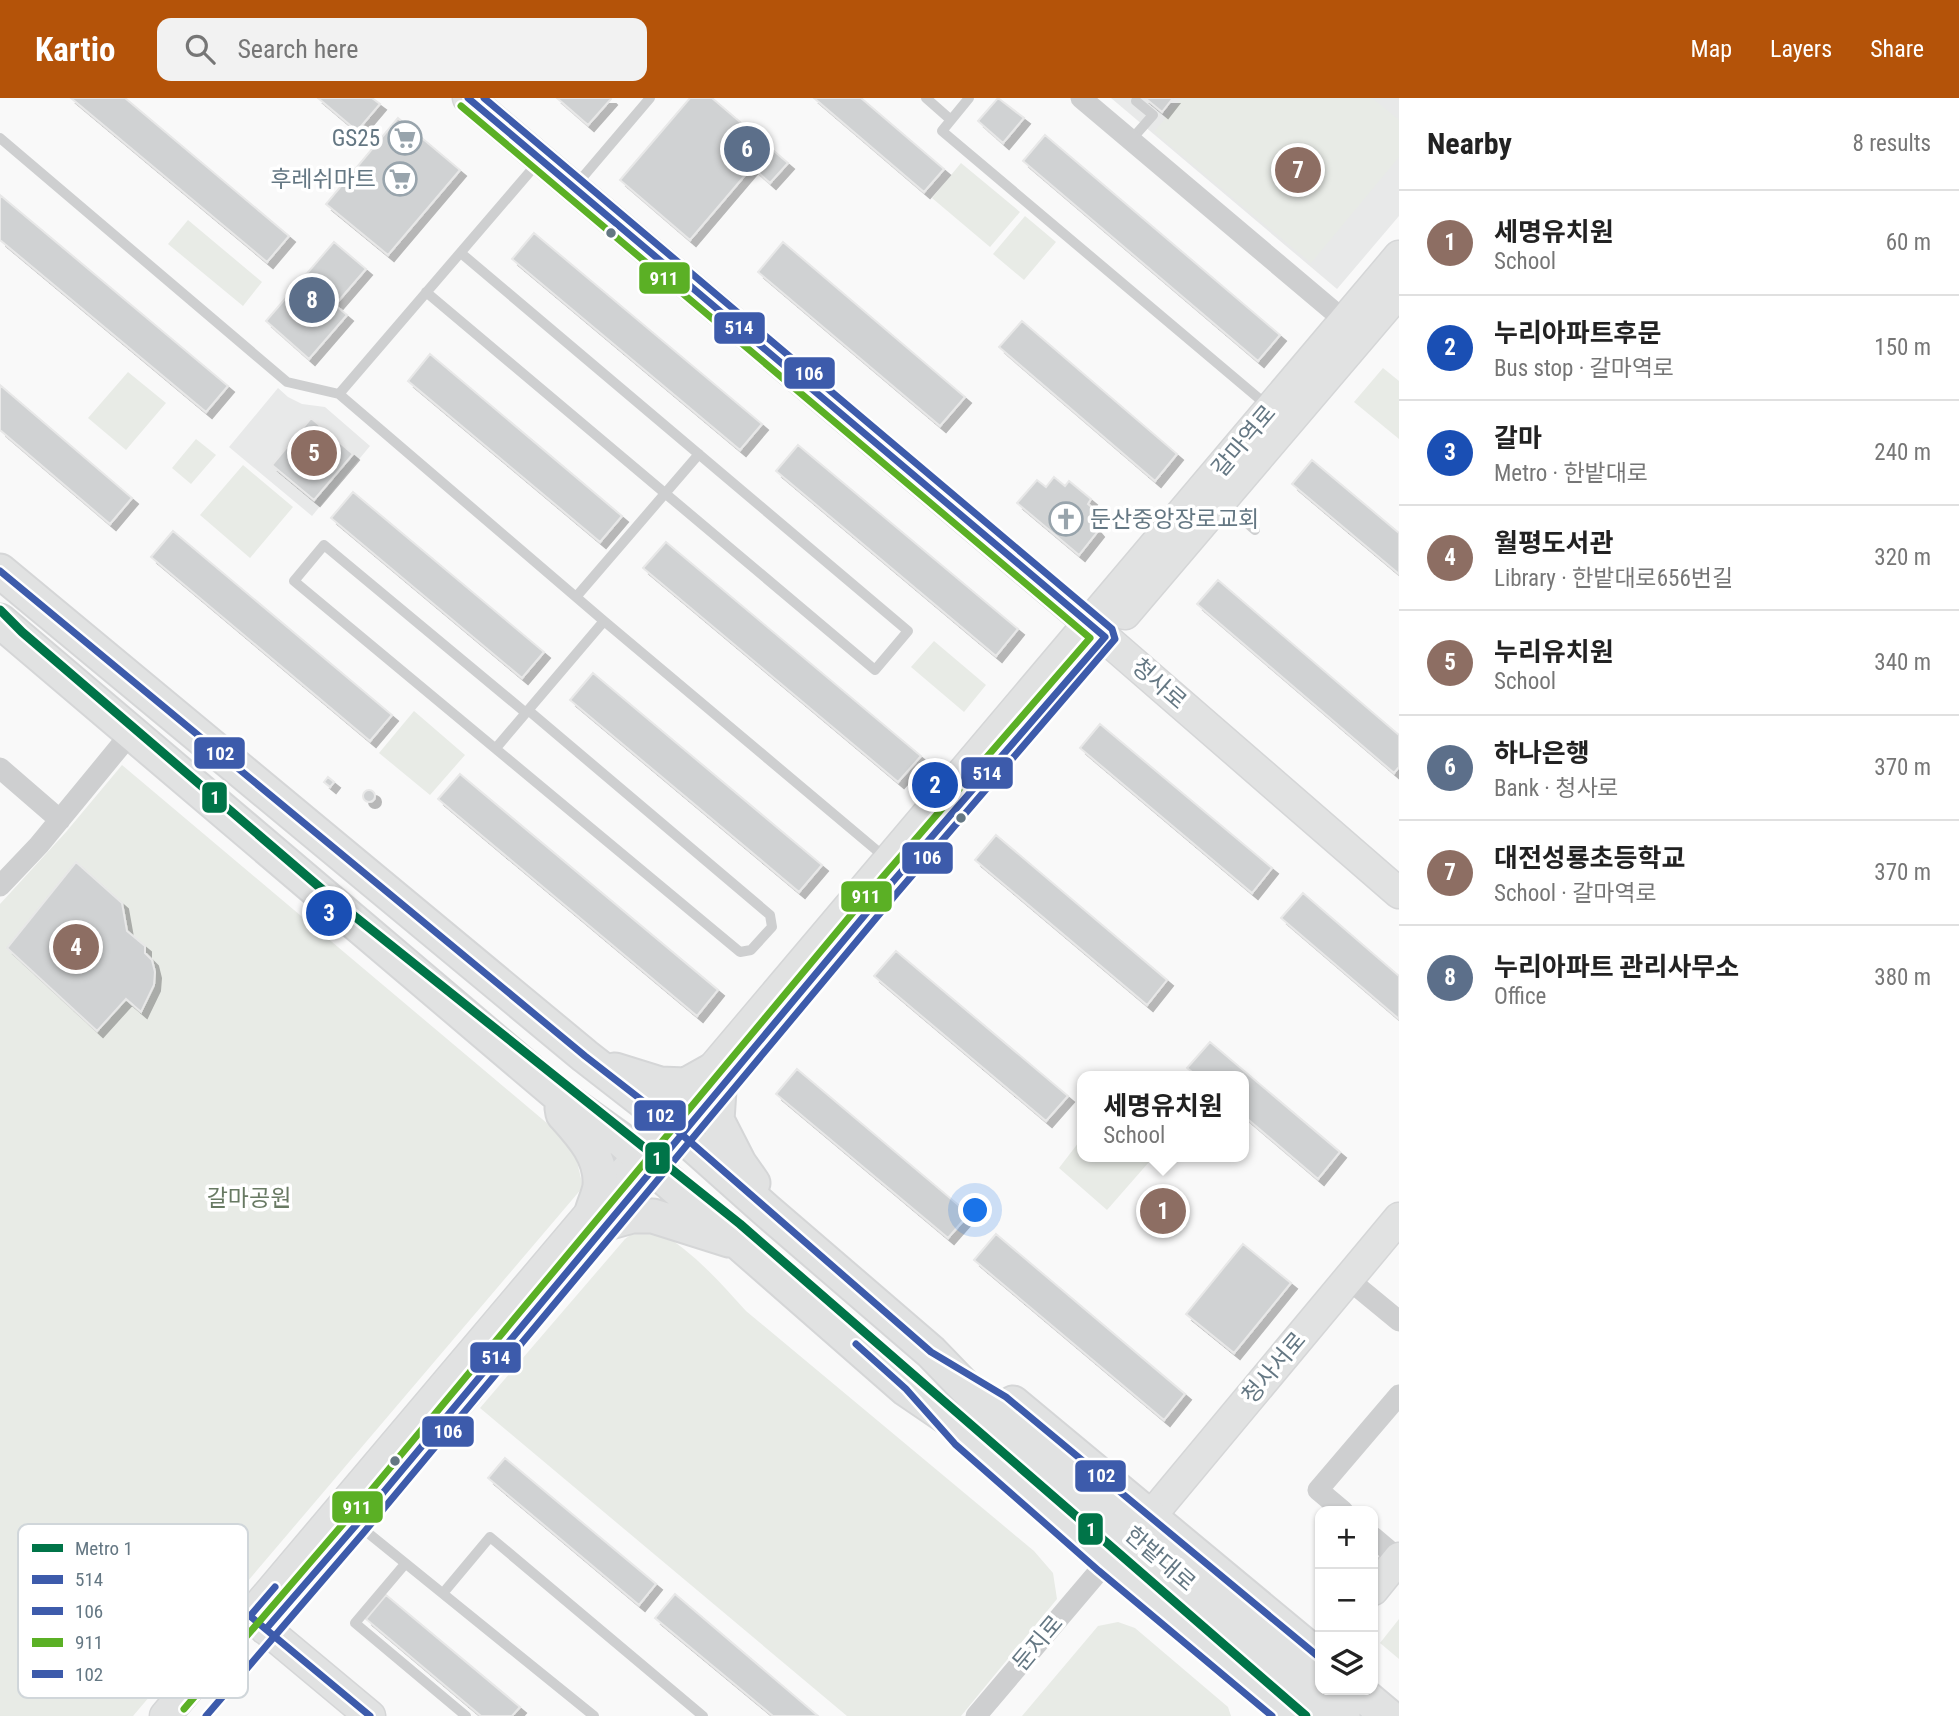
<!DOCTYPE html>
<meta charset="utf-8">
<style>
body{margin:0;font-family:"Roboto Condensed","Noto Sans KR",sans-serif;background:#f2f2f2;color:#222}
.controls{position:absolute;right:21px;bottom:21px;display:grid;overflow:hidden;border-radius:14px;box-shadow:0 2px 5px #0004}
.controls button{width:63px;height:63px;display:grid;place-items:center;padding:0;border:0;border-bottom:2px solid #e0e0e0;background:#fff;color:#222;font:35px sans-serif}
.you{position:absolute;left:976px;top:1113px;width:24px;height:24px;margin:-18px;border:5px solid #fff;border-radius:50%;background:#1a73e8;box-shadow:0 0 0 10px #1a73e833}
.badge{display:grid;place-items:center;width:46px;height:46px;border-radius:50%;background:#b45309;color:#fff;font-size:23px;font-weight:700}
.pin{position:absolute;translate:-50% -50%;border:4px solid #fff;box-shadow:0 2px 7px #0006}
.popup{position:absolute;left:1077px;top:973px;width:172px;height:91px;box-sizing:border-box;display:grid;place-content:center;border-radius:14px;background:#fff;filter:drop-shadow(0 2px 5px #0005);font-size:23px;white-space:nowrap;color:#767676}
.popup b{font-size:26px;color:#222}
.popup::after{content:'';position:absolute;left:50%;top:100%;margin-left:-14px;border:14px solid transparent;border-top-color:#fff}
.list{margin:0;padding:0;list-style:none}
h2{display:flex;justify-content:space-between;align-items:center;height:91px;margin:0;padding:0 28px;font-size:30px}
h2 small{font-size:23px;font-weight:400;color:#767676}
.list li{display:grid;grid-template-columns:46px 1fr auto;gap:21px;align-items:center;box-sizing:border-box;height:105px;padding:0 28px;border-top:2px solid #e0e0e0}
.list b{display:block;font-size:26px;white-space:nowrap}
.list p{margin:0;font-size:23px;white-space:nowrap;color:#767676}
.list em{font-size:23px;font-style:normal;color:#767676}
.icon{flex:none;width:38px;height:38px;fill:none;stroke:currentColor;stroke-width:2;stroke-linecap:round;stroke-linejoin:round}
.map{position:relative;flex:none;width:1399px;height:1618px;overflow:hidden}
header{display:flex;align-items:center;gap:42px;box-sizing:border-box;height:98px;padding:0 35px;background:#b45309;color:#fff}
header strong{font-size:33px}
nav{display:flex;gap:38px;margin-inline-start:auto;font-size:24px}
.search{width:490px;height:63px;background:#f2f2f2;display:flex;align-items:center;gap:18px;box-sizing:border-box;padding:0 24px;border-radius:14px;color:#767676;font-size:26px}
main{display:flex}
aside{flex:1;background:#fff}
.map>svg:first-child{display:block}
.built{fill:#e8e9e9}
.green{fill:#e8ebe6}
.building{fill:#d0d2d3;stroke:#e8e8e8;stroke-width:2;filter:url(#shadow)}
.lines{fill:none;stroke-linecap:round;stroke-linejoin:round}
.secondary-casing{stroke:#d5d6d7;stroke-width:33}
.primary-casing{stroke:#d5d6d7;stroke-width:37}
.lane{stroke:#cecfd0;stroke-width:10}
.street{stroke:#cecfd0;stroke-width:21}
.secondary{stroke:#e1e2e2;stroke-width:30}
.primary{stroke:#e1e2e2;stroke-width:33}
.bus-1-casing{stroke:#fff;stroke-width:12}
.bus-2-casing{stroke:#fff;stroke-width:12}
.bus-3-casing{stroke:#fff;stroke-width:12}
.bus-4-casing{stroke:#fff;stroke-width:12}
.bus-1{stroke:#3d5bab;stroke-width:7}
.bus-2{stroke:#3d5bab;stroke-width:7}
.bus-3{stroke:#5bb025;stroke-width:7}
.bus-4{stroke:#3d5bab;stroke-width:7}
.metro-1-casing{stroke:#fff;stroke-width:14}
.metro-1{stroke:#007448;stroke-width:9}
.bus-dot{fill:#647783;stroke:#fff;stroke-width:2.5}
.labels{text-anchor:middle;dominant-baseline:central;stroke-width:7;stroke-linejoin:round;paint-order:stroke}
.poi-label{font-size:23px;fill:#647783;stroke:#fff;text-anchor:end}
.street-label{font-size:23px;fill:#647783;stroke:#fff}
.park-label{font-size:23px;fill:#687a63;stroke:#fff}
.key{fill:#fff;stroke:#d0d6da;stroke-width:2}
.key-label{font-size:19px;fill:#647783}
.line-badge{stroke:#fff;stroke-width:2.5}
.badge-label{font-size:19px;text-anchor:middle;font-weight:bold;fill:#fff}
</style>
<header>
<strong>Kartio</strong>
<div class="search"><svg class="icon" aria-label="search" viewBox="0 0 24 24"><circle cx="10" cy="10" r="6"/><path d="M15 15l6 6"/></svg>Search here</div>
<nav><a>Map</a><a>Layers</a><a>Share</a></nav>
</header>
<main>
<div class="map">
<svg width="1399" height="1618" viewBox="0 0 1399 1618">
<defs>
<filter id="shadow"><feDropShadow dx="6" dy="6" stdDeviation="0" flood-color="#0004"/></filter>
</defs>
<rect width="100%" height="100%" fill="#f9f9f9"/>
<path class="built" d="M1111,0H1399V118L1337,191Z
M278,290L288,299L302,306L325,309L370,348L312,418L229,349Z"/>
<path class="green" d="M1182,0H1372L1399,22V59L1311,165L1154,34Z
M961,65L1020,114L990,149L932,100Z
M1025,118L1056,144L1024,182L993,156Z
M188,122L262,184L243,208L168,146Z
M1383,270L1399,283V341L1354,304Z
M128,274L166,305L126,352L88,320Z
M196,341L216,357L191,386L172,370Z
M243,367L293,409L250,460L200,417Z
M934,543L986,587L964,614L911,569Z
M414,613L465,657L430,697L379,655Z
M122,667L561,1037L575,1055L583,1089L133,1618H0V806L66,734Z
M1082,1040V1059H1143L1149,1064L1107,1112L1059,1070Z
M652,1130C690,1150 717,1181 746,1213L1034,1453L1053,1475L1057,1501L961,1618H847L480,1310L625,1141L637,1132Z
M1399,1521V1561L1380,1545Z
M1118,1524L1135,1530L1228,1609L1231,1618H1022L1098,1528Z"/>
<path class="building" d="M71,0H125L289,138L267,164Z
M318,0H372L380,6L357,33Z
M557,0H610L611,1L588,27Z
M690,0H712L788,65L770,85L752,69L690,142L620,82Z
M814,0H861L944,71L924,94Z
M998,0L1024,20L1003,45L978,23Z
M1145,0H1173L1162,14Z
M398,20L460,72L388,157L326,106Z
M1045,37L1280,237L1258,263L1023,63Z
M0,97L228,288L206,314L0,142Z
M534,135L762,326L740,352L512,161Z
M334,144L366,171L335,207L347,217L309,261L266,223Z
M783,144L965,299L940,328L758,174Z
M1022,223L1177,356L1155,383L999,249Z
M430,256L622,418L600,444L408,283Z
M0,287L132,400L110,426L0,332Z
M311,320L353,356L314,402L272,367Z
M798,347L1018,531L996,558L776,373Z
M1312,362L1399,435V476L1292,386Z
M1054,379L1065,388L1069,383L1091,401L1088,406L1100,416L1092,426L1098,433L1079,457L1017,405L1037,382L1046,389Z
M353,394L544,554L522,580L331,420Z
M173,433L392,617L370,643L151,459Z
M666,444L921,658L898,684L643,470Z
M1218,482L1399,637V669L1394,675L1197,506Z
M593,575L822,767L799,794L570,602Z
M1100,626L1272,770L1252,795L1080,650Z
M460,676L718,892L697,918L438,701Z
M328,679L334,684L330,689L324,684Z
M363 698a6 6 0 1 1 12 0a6 6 0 1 1-12 0Z
M996,737L1167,882L1147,907L975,762Z
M76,764L122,805L127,833L145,848V855L152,862L155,874L154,887L141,914L126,901L97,933L7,850Z
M1303,795L1399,878V921L1281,820Z
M896,853L1068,998L1046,1023L874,878Z
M1210,944L1340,1054L1318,1081L1244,1018V978H1197L1187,970Z
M797,971L969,1116L948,1140L776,996Z
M996,1136L1185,1296L1164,1322L974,1162Z
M1243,1146L1291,1185L1234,1255L1186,1216Z
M505,1360L656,1486L639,1507L488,1380Z
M675,1496L818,1618H773L655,1520Z
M386,1497L520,1609L512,1618H481L366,1521Z"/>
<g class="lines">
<defs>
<path id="secondary" d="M468,0L1089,526L1399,795
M1125,516L1399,194
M1150,1419L1399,1120
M1373,1492L1399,1460
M250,1518L370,1618
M265,1531L469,1292
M165,1618L1399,158"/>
<path id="primary" d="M0,473L585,958L648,1007L766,1112L931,1254L990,1315L1343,1618
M0,523L556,995L620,1041L906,1291L972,1336L1301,1618
M615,972L660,986L686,987L711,973
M719,992L717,1022L739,1065L753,1085
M562,1010L563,1016C581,1036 602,1058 600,1088C599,1096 594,1106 592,1114
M607,1125L632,1118H653L729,1142
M1013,1305L1320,1560
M1357,1592L1388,1618"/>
</defs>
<use href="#secondary" class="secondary-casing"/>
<use href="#primary" class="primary-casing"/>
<path class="lane" d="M926,0L951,22
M969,0L942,33L1269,309
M0,40L287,284L339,296L604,523L887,761
M1131,42L1153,17L1136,3
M576,87L650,0
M426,194L875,572L908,533L462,156
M339,296L540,62
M1224,405L1255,432
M576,499L699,356
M526,615L324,447L294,483L740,854L751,852L772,829L770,817L528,612
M496,650L604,523
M357,1426L594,1618
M405,1466L355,1525L466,1618
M444,1494L490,1439L703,1618"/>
<path class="street" d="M1081,0L1345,223
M0,670L60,722
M0,788L39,747L131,635
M1348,1181L1399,1223
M1343,1413L1318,1392L1399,1297
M1373,1439L1399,1461
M976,1618L1099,1473"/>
<use href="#secondary" class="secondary"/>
<use href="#primary" class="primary"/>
<defs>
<path id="bus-1" d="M275,1489L250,1518L370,1618
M266,1531L357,1426L889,788L1105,539L468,0"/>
<path id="bus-2" d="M206,1618L365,1433L897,795L1115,541L1112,531L484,0"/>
<path id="bus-3" d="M184,1611L349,1419L881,781L1090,540L461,8"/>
<path id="bus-4" d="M0,473L585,958L648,1007L931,1254L1006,1299L1320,1560
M856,1246L906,1291L955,1346L1099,1473L1272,1618"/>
</defs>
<use href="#bus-1" class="bus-1-casing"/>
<use href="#bus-2" class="bus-2-casing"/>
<use href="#bus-3" class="bus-3-casing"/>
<use href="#bus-4" class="bus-4-casing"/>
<use href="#bus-1" class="bus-1"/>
<use href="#bus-2" class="bus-2"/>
<use href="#bus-3" class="bus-3"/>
<use href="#bus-4" class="bus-4"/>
<defs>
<path id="metro-1" d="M0,512L22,534L338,805L740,1126L1306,1618"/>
</defs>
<use href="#metro-1" class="metro-1-casing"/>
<use href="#metro-1" class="metro-1"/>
</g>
<defs>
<symbol id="supermarket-ring" viewBox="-11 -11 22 22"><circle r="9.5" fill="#fff" stroke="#98a4ac" stroke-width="1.5"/><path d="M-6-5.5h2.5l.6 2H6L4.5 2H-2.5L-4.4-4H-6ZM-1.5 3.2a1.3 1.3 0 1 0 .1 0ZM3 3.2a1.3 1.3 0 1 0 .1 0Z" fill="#98a4ac"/></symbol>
<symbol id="church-ring" viewBox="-11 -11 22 22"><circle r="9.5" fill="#fff" stroke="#98a4ac" stroke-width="1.5"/><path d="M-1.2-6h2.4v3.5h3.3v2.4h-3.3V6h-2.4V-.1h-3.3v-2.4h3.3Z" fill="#98a4ac"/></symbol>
</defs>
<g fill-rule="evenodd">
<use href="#supermarket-ring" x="386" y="21" width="38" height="38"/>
<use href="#supermarket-ring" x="381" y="62" width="38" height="38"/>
<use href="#church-ring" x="1047" y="402" width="38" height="38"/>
</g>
<g class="bus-dot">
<circle cx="611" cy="135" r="6"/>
<circle cx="961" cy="720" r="6"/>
<circle cx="395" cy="1363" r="6"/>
</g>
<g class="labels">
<g class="poi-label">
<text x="380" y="40">GS25</text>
<text x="376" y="81">후레쉬마트</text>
<text x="1090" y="421" text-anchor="start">둔산중앙장로교회</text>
</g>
<g class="street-label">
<text transform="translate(1244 343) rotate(-50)">갈마역로</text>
<text transform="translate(1159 586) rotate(41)">청사로</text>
<text transform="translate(1274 1270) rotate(-50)">청사서로</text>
<text transform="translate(1160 1461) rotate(41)">한밭대로</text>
<text transform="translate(1038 1545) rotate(-50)">둔지로</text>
</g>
<g class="park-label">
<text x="249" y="1100">갈마공원</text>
</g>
</g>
<rect x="18" y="1426" width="230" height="174" rx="10" class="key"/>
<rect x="32" y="1446" width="31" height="8" fill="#007448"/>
<rect x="32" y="1477" width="31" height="9" fill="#3d5bab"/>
<rect x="32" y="1509" width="31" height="8" fill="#3d5bab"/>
<rect x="32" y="1540" width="31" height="9" fill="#5bb025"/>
<rect x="32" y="1572" width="31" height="8" fill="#3d5bab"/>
<g class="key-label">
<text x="75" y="1457">Metro 1</text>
<text x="75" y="1488">514</text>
<text x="75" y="1520">106</text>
<text x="75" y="1551">911</text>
<text x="75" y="1583">102</text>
</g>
<g class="line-badge">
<rect x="638" y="163" width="53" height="34" rx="7" fill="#5bb025"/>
<rect x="713" y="213" width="53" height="34" rx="7" fill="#3d5bab"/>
<rect x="783" y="258" width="53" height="34" rx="7" fill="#3d5bab"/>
<rect x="193" y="638" width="53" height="34" rx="7" fill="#3d5bab"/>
<rect x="960" y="658" width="54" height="34" rx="7" fill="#3d5bab"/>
<rect x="201" y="683" width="27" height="33" rx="7" fill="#007448"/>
<rect x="901" y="743" width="53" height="34" rx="7" fill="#3d5bab"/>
<rect x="840" y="782" width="53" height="33" rx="7" fill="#5bb025"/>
<rect x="633" y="1001" width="54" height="33" rx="7" fill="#3d5bab"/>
<rect x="644" y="1043" width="27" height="34" rx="7" fill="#007448"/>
<rect x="469" y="1243" width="53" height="33" rx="7" fill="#3d5bab"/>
<rect x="421" y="1317" width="54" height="33" rx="7" fill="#3d5bab"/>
<rect x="1074" y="1361" width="53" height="34" rx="7" fill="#3d5bab"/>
<rect x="331" y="1392" width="53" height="34" rx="7" fill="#5bb025"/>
<rect x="1077" y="1414" width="27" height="34" rx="7" fill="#007448"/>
</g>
<g class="badge-label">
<text x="664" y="187">911</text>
<text x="739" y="236">514</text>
<text x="809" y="282">106</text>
<text x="220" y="662">102</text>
<text x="987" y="682">514</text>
<text x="215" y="706">1</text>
<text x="927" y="766">106</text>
<text x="866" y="805">911</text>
<text x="660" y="1024">102</text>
<text x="657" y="1067">1</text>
<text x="496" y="1266">514</text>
<text x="448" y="1340">106</text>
<text x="1101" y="1384">102</text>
<text x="357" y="1416">911</text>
<text x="1091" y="1438">1</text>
</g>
</svg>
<div class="controls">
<button>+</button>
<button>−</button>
<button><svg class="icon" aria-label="layers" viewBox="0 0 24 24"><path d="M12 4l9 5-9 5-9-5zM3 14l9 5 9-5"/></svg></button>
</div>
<div class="you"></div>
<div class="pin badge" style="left:1163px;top:1113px;background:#8d6e63">1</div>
<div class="popup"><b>세명유치원</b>School</div>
<div class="pin badge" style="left:935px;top:687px;background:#1a4fb4">2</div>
<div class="pin badge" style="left:329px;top:815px;background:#1a4fb4">3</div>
<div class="pin badge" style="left:76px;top:849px;background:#8d6e63">4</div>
<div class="pin badge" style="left:314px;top:355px;background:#8d6e63">5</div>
<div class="pin badge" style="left:747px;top:51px;background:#5c6f8a">6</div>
<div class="pin badge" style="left:1298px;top:72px;background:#8d6e63">7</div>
<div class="pin badge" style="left:312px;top:202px;background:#5c6f8a">8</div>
</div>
<aside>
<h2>Nearby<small>8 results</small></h2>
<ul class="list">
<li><span class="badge" style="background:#8d6e63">1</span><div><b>세명유치원</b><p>School</p></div><em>60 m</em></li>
<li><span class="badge" style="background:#1a4fb4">2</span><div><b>누리아파트후문</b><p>Bus stop · 갈마역로</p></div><em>150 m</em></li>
<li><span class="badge" style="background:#1a4fb4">3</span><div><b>갈마</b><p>Metro · 한밭대로</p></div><em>240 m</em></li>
<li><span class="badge" style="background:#8d6e63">4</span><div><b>월평도서관</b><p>Library · 한밭대로656번길</p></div><em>320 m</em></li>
<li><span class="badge" style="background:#8d6e63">5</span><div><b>누리유치원</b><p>School</p></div><em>340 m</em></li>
<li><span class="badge" style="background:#5c6f8a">6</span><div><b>하나은행</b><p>Bank · 청사로</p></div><em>370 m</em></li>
<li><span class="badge" style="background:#8d6e63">7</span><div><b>대전성룡초등학교</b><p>School · 갈마역로</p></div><em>370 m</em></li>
<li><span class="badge" style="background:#5c6f8a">8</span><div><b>누리아파트 관리사무소</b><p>Office</p></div><em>380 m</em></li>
</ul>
</aside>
</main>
